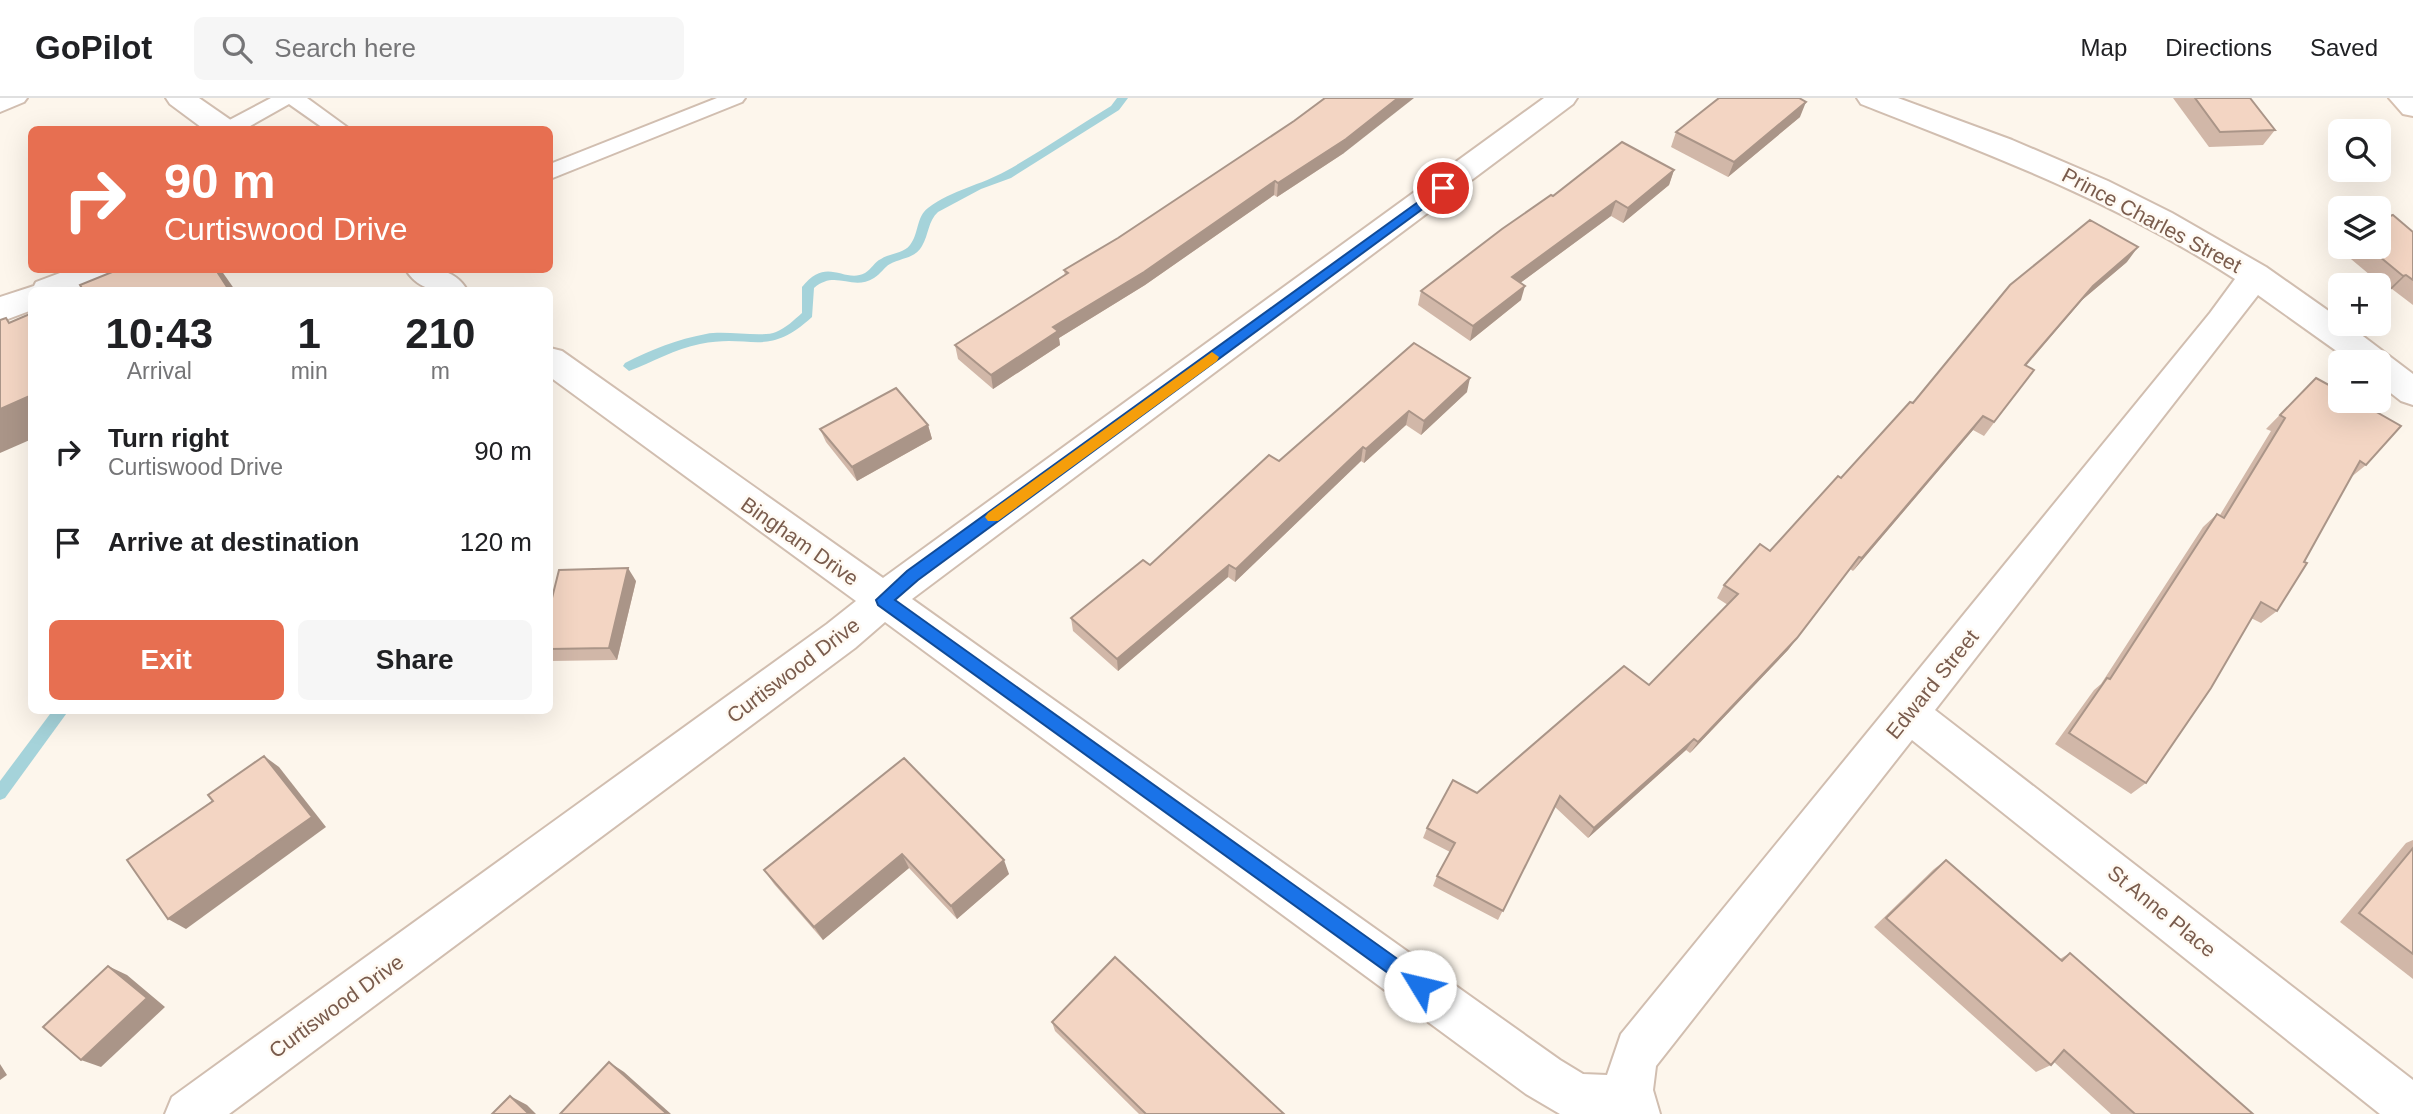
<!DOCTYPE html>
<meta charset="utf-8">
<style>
:root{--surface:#fff;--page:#f6f6f6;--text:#202124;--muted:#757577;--line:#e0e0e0;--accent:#e76f51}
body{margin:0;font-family:Helvetica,sans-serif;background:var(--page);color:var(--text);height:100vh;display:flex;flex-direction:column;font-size:26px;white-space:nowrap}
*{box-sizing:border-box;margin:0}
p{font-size:23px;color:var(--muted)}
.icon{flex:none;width:38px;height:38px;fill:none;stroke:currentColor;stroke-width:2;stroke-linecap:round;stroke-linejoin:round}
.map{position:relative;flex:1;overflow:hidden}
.details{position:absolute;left:28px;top:189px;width:525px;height:427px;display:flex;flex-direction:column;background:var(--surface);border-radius:10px;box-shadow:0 7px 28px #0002}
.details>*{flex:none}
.guide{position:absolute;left:28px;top:28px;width:525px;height:147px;border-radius:10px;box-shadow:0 7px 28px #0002;background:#e76f51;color:#fff;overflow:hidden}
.controls{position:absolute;left:2328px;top:21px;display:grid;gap:14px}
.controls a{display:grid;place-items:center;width:63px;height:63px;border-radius:10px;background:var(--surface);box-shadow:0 7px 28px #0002;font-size:35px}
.pin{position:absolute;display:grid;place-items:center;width:60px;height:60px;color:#fff;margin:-30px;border:4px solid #fff;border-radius:50%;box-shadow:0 2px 7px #0007}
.me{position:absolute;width:77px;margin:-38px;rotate:306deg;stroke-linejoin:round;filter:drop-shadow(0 0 5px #0008)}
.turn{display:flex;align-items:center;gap:24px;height:147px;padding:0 21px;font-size:32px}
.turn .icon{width:91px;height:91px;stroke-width:2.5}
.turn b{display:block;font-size:49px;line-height:60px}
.eta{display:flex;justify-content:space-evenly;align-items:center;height:119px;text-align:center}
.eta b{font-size:42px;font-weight:700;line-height:49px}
.button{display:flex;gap:14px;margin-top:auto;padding:14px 21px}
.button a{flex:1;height:80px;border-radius:10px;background:var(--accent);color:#fff;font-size:28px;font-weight:700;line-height:80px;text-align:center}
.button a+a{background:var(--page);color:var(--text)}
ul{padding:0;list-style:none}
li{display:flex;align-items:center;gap:21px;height:91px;padding:0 21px}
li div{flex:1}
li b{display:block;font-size:26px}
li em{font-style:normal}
header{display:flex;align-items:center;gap:42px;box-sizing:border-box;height:98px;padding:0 35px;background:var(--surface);border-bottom:2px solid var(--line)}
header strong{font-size:33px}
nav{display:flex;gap:38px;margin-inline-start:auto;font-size:24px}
.search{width:490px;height:63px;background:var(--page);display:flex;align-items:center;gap:18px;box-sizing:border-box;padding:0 24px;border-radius:10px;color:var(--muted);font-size:26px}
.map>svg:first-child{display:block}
</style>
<header>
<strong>GoPilot</strong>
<div class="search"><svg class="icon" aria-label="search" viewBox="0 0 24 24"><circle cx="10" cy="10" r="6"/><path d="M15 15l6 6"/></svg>Search here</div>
<nav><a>Map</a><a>Directions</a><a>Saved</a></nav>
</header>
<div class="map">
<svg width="2413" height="1016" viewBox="0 0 2413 1016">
<rect width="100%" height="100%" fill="#fdf6ec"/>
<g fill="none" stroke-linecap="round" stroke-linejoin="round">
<g fill="#a5d3da" fill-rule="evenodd">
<path d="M1117,0h11l-9,12 -108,68 -30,11 -43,23c-10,9 -9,22 -16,34 -6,12 -21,12 -32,18 -6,3 -9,10 -16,14 -22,14 -38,-9 -60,10l-2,29c-46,42 -60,16 -112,27 -25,5 -47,18 -71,27l-6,-5 2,-3c25,-13 53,-24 81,-29 20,-4 56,4 70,-2 10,-4 18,-12 26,-19v-26c25,-32 42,-3 63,-14 7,-4 9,-11 16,-14 9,-6 22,-5 29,-14 9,-11 6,-28 18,-37 24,-18 53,-23 78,-37 36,-20 70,-44 105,-65z"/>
<polygon points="53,612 69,612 5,700 0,702 0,683"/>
</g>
<g stroke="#d1beb0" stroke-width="4">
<g id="service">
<polygon points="0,0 27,0 24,4 0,14"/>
<polygon points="271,0 307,0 351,32 326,32 289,6 243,32 217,32 220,27"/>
<polygon points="717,0 745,0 742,4 550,81 550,66"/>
</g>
</g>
<g stroke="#d1beb0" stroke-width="4">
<g id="minor">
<polygon points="166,0 199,0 235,25 239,32 205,32 170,6"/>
<path d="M1544,0h33l-4,6 -661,495 648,461 23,14 24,1 14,-41 589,-721 25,-34c-119,-77 -243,-124 -374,-175l-4,-6h41l114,42 96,41 64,32 94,54 74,52v5h7l66,50v31l-12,-4 -23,-18v-21h-26l-94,-67 -323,415 478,370v34h-33l-468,-374 -256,326 -3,24 7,24h-100l-34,-20 -641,-472 -30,26 -626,466h-64l7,-17 655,-473 29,-23 -306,-224v-29l12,3 321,227z"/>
<path d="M68,172h47c-15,26 -58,20 -83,20v20l-32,12v-25l34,-11 2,-4z"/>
<path d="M406,172c23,-2 48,-3 61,20 -23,2 -47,3 -61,-20z"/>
</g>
</g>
<g stroke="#d6c0b0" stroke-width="4">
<polygon id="secondary" points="2389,0 2413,0 2413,18 2403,16"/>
</g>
<use href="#service" fill="#fff" fill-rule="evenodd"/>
<use href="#minor" fill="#fff" fill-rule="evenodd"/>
<use href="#secondary" fill="#fff" fill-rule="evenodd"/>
</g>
<g fill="#d1b7a8">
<polygon points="2173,0 2250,0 2275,32 2263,47 2209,49"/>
<polygon points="1800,19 1728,79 1671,49 1676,34"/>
<polygon points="1294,23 1344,55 1277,99 1274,97 1145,187 1059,240 1060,247 993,291 958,261 955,247 1065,178 1064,172 1118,140"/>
<polygon points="1674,72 1669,87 1623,125 1611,118 1520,185 1521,202 1470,243 1418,207 1421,193 1553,98"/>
<polygon points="2413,134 2413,207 2392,191 2388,192 2333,146 2340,138 2340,149 2378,149"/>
<polygon points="2127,164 2082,202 2026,268 2034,272 1984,338 1973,332 1853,473 1850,471 1788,552 1690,655 1686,652 1588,740 1555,709 1498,822 1433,788 1437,778 1450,754 1423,740 1427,730 1477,695 1649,587 1728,507 1717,500 1724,487 1770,453 1913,305"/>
<polygon points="1414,245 1467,294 1421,337 1406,327 1364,365 1361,363 1235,484 1228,479 1118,573 1073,533 1071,520 1150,467 1279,363"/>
<polygon points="2316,280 2366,367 2350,380 2277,513 2261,525 2251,520 2146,685 2131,696 2055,646 2094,592 2101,586 2203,429 2217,416 2220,417 2271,333 2266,331"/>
<polygon points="928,327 932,341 857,383 826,344 820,331"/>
<polygon points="636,483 617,562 550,563 550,508"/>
<polygon points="904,660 1009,776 957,821 909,770 823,842 774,786 764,772"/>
<polygon points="2413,742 2413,881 2340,824 2406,745"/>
<polygon points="1946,762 2060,861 2070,855 2253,1016 2111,1016 2054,964 2051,967 2036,974 1874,829 1934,771"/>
<polygon points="1052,924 1284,1016 1139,1016 1055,933"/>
</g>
<g fill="#aa9588">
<polygon points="1398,0 1414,0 1344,55 1277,99 1278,85"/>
<polygon points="1806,4 1800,19 1728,79 1734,64"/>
<polygon points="1674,72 1669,87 1623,125 1628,110"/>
<polygon points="1275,83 1274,97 1145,187 1059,240 1060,247 993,291 991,277 1053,229"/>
<polygon points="1616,103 1611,118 1508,194 1512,179"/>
<polygon points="2138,149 2127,164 2082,202 2014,281 2025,267 2093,188"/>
<polygon points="216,172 221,172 235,192 229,192"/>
<polygon points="2406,177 2392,191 2388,192 2403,178"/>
<polygon points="1525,188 1521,202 1470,243 1473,228"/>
<polygon points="1470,280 1467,294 1421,337 1424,323"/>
<polygon points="32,297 32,341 0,355 0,311"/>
<polygon points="1409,313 1406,327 1364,365 1366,351"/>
<polygon points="1983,318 1973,332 1853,473 1862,460"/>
<polygon points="928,327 932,341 857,383 852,369"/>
<polygon points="1363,349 1361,363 1235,484 1236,471"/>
<polygon points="1229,467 1228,479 1118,573 1117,561"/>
<polygon points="628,470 636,483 617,562 609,550"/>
<polygon points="1850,471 1788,552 1690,655 1698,644"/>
<polygon points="1694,641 1686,652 1588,740 1594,730"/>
<polygon points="264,658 279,669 326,729 186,831 168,821"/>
<polygon points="902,756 909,770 823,842 814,829"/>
<polygon points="1004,762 1009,776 957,821 951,808"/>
<polygon points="108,868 127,877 165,909 101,969 81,962"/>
<polygon points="609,964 624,974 671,1016 667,1016"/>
<polygon points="0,966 7,977 0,982"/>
<polygon points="510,998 527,1007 536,1016 529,1016"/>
</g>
<g fill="#f3d5c3" stroke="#aa9588" stroke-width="2">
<polygon points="1325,0 1398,0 1346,41 1278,85 1275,83 1144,174 1053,229 1058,233 991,277 955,247 1068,175 1064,172 1118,140 1294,23"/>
<polygon points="1719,0 1799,0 1806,4 1734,64 1676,34"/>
<polygon points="2195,0 2250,0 2275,32 2220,34"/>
<polygon points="1622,44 1674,72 1628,110 1616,103 1512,179 1525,188 1473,228 1421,193 1502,131 1551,97 1553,98"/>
<polygon points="2393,117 2413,134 2413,182 2406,177 2403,178 2368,149 2378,149 2378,122"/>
<polygon points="2090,122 2138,149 2093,188 2025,267 2034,272 1994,324 1983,318 1862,460 1859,459 1797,540 1698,644 1694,641 1594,730 1560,698 1503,813 1437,778 1455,745 1427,730 1453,682 1477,695 1624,568 1649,587 1738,496 1724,487 1760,446 1770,453 1838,378 1841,380 1910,304 1913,305 2010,187"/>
<polygon points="117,172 216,172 229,192 83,192 80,187"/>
<polygon points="32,215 32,297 0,311 0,222 6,220 9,225"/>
<polygon points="1414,245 1470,280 1424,323 1409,313 1366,351 1363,349 1236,471 1229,467 1117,561 1071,520 1143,462 1150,467 1269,357 1279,363"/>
<polygon points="2316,280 2340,293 2340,303 2357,303 2401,328 2366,367 2360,363 2304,464 2307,465 2277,513 2261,504 2211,590 2146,685 2069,635 2107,580 2110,581 2217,416 2224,420 2285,320 2280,317"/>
<polygon points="896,290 928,327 852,369 820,331"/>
<polygon points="628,470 609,550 550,551 550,508 559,472"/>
<polygon points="264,658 312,719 168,821 127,762 213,703 208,697"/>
<polygon points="904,660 1004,762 951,808 902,756 814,829 764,772"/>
<polygon points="2413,750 2413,856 2359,815"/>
<polygon points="1946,762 2062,863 2070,855 2253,1016 2135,1016 2064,952 2051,967 1886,820"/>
<polygon points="1115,859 1284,1016 1146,1016 1052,924"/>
<polygon points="108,868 147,900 81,962 43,929"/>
<polygon points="609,964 667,1016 560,1016"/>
<polygon points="510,998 529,1016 492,1016"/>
</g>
<polygon fill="#1a73e8" stroke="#114b97" stroke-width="2" points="1443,86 1447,87 1447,93 918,482 895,502 1427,882 1429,888 1427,895 1420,898 878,507 876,502 907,473"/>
<polygon fill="#f59e0b" points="1212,254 1219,259 1217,263 998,423 988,423 985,419 988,415"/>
<g text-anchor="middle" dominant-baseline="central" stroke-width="5" stroke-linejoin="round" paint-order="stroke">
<g font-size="21" fill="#7a5c4d" stroke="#fffaf3">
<text transform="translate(2152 122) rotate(28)">Prince Charles Street</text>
<text transform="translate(800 443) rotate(35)">Bingham Drive</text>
<text transform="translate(793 572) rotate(-37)">Curtiswood Drive</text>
<text transform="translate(1932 586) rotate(-51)">Edward Street</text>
<text transform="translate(2162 813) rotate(39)">St Anne Place</text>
<text transform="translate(336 908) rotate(-36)">Curtiswood Drive</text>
</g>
</g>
</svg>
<div class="controls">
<a><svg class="icon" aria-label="search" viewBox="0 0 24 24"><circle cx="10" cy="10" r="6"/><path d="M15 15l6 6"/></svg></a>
<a><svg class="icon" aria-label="layers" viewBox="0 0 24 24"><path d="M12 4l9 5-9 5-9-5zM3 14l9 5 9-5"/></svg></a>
<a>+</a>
<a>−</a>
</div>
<div class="pin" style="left:1443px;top:90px;background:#d93025"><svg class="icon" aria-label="arrive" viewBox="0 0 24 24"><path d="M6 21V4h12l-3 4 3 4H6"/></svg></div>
<svg class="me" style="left:1420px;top:888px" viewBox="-20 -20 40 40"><circle r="19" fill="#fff"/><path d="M0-13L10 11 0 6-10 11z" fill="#1a73e8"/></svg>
<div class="guide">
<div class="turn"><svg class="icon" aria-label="right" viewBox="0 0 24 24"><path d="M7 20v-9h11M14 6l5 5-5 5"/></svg><div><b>90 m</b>Curtiswood Drive</div></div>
</div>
<section class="details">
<div class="eta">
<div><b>10:43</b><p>Arrival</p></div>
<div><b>1</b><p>min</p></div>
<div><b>210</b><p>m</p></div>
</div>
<ul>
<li><svg class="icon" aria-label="right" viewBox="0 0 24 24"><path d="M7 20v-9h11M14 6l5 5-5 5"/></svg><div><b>Turn right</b><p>Curtiswood Drive</p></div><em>90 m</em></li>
<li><svg class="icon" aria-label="arrive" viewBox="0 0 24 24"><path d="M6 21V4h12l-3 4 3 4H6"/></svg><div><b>Arrive at destination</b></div><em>120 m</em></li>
</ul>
<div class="button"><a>Exit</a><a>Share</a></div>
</section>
</div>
